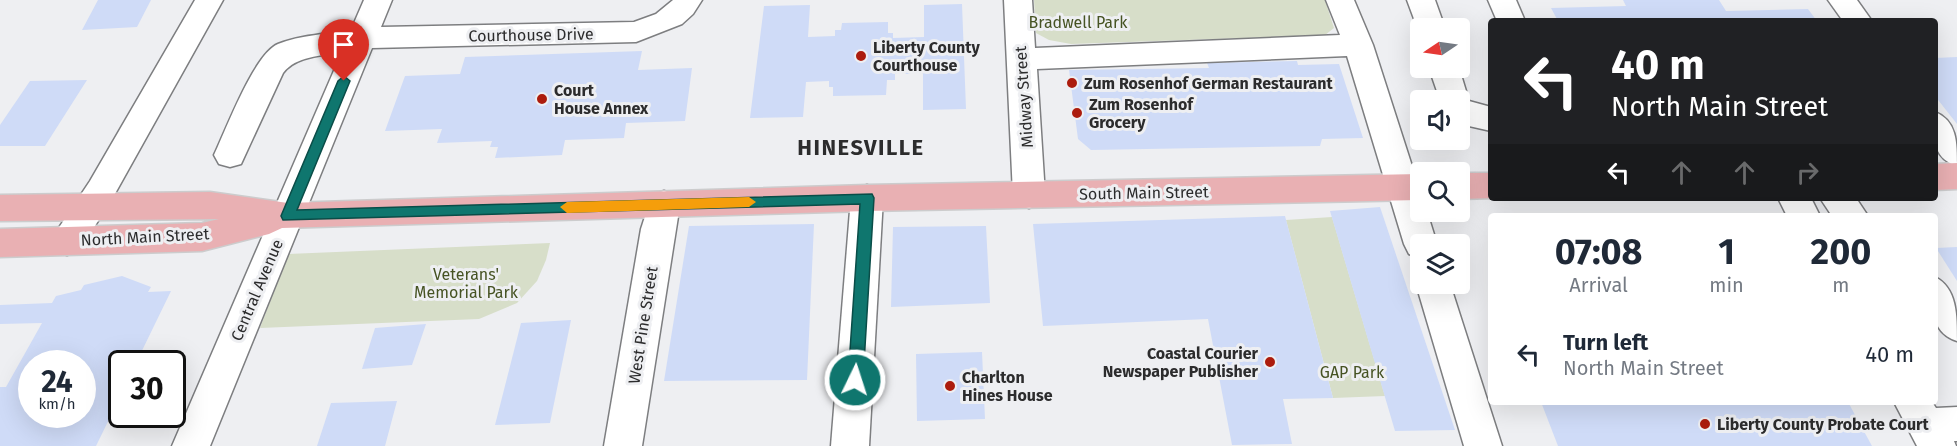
<!DOCTYPE html>
<style>
:root{--surface:#fff;--page:#f2f2f3;--text:#1f2937;--muted:#747a83}
body{margin:0;font-family:"Fira Sans",sans-serif;background:var(--page);color:var(--text);height:100vh;display:flex;flex-direction:column;font-size:22px;white-space:nowrap}
*{box-sizing:border-box;margin:0}
p{font-size:20px;color:var(--muted)}
.icon{flex:none;width:33px;height:33px;fill:none;stroke:currentColor;stroke-width:2;stroke-linecap:round;stroke-linejoin:round}
.map{position:relative;flex:1;overflow:hidden}
.side{position:absolute;left:1488px;top:213px;width:450px;height:192px;display:flex;flex-direction:column;background:var(--surface);border-radius:6px;box-shadow:0 6px 24px #0002}
.side>*{flex:none}
.hud{position:absolute;left:1488px;top:18px;width:450px;height:183px;border-radius:6px;box-shadow:0 6px 24px #0002;background:#202124;color:#fff;overflow:hidden}
.needle{width:39px;rotate:257deg}
.fabs{position:absolute;left:1410px;top:18px;display:grid;gap:12px}
.fabs a{display:grid;place-items:center;width:60px;height:60px;border-radius:6px;background:var(--surface);box-shadow:0 6px 24px #0002;font-size:30px}
.speed{position:absolute;left:18px;top:350px;display:flex;gap:12px;font-size:30px;font-weight:700;text-align:center}
.speed>*{display:grid;place-content:center;width:78px;height:78px;border-radius:50%;background:var(--surface);box-shadow:0 6px 24px #0002;line-height:1}
.speed small{font-size:15px;font-weight:400}
.speed .limit{border:3px solid #111;border-radius:9px;background:#fff;color:#111}
.pin{position:absolute;display:grid;place-items:center;width:51px;height:51px;color:#fff;margin:-62px -26px;border-radius:50% 50% 50% 0;rotate:-45deg;box-shadow:0 0 6px #0007}
.pin .icon{rotate:45deg}
.me{position:absolute;width:66px;margin:-33px;rotate:4deg;stroke-linejoin:round;filter:drop-shadow(0 0 4px #0008)}
.turn{display:flex;align-items:center;gap:21px;height:126px;padding:0 24px;font-size:27px}
.turn .icon{width:78px;height:78px;stroke-width:2.5}
.turn b{display:block;font-size:42px;line-height:51px}
.lanes{display:flex;align-items:center;height:57px;padding:0 24px;background:#0003;justify-content:center;gap:30px;direction:ltr}
.lanes .off{opacity:.35}
.eta{display:flex;justify-content:space-evenly;align-items:center;height:102px;text-align:center}
.eta b{font-size:36px;font-weight:700;line-height:42px}
ul{padding:0;list-style:none}
li{display:flex;align-items:center;gap:18px;height:78px;padding:0 24px}
li div{flex:1}
li b{display:block;font-size:22px}
li em{font-style:normal}
.map>svg:first-child{display:block}
</style>
<div class="map">
<svg width="1957" height="446" viewBox="0 0 1957 446">
<rect width="100%" height="100%" fill="#eeeff2"/>
<g fill="#d7dec9">
<polygon points="1034,0 1325,0 1334,28 1325,35 1071,44 1049,40 1036,33"/>
<polygon points="1332,217 1385,396 1333,398 1286,220"/>
<polygon points="550,243 546,260 537,281 517,303 479,319 260,328 288,254"/>
</g>
<g fill="#cfdbf7" fill-rule="evenodd">
<polygon points="98,0 151,0 137,27 82,30"/>
<polygon points="1623,0 1719,0 1726,11 1808,9 1817,21 1558,21 1551,8 1626,6"/>
<polygon points="962,4 966,109 923,110 923,74 895,74 895,80 887,80 886,95 833,96 833,87 829,87 829,81 806,82 803,117 750,118 764,6 810,5 808,37 835,36 835,30 841,30 842,23 888,22 888,33 893,33 893,38 924,37 924,5"/>
<polygon points="642,51 638,70 692,68 685,121 626,123 624,138 565,140 562,155 495,158 498,147 490,147 492,141 437,143 442,129 385,131 405,76 460,74 465,57"/>
<polygon points="1957,57 1957,124 1935,96 1935,58"/>
<polygon points="1297,61 1298,65 1339,64 1363,138 1322,139 1320,146 1091,150 1078,139 1069,70 1209,68 1207,63"/>
<polygon points="87,80 45,146 0,146 0,125 30,81"/>
<polygon points="1380,207 1455,430 1395,431 1330,211"/>
<polygon points="1285,216 1333,398 1283,399 1292,444 1232,445 1208,319 1043,326 1033,224"/>
<polygon points="814,224 807,380 664,381 689,226"/>
<polygon points="986,226 990,303 891,307 893,227"/>
<polygon points="1957,247 1957,281 1936,248"/>
<path d="M122,276l29,11 -3,5 23,-1 -35,72h-14v30l-26,53h-96v-59h6l36,-64 -42,1v-19l52,-2 4,-7 25,-6 3,-5zM32,363h50v51h-50z"/>
<polygon points="571,320 550,423 495,425 521,323"/>
<polygon points="426,324 412,365 362,369 375,328"/>
<polygon points="982,352 985,419 917,421 916,354"/>
<polygon points="397,401 385,446 317,446 331,403"/>
<polygon points="1541,402 1848,402 1872,446 1558,446"/>
</g>
<g fill="none" stroke-linecap="round" stroke-linejoin="round">
<g stroke="#7d7e80" stroke-width="3">
<g id="minor">
<polygon points="195,0 223,0 112,199 79,251 67,255 55,251 50,241 90,181"/>
<path d="M364,0h28l-11,27 253,-5 22,-8 17,-14h29l-9,14 -11,10 -46,18 -264,6 -162,398h-38l170,-394c-21,4 -46,4 -59,21l-42,91 -11,3 -11,-3 -5,-9c12,-25 40,-101 64,-111 22,-9 50,-10 73,-14z"/>
<polygon points="1004,0 1032,0 1035,48 1340,35 1326,0 1354,0 1373,45 1420,191 1420,212 1427,212 1437,244 1420,244 1420,258 1409,254 1404,244 1347,56 1037,69 1045,195 1040,204 1029,208 1018,204 1013,195"/>
<polygon points="1407,0 1435,0 1445,28 1420,28 1420,35"/>
<polygon points="1488,0 1516,0 1525,21 1497,21"/>
<polygon points="1828,0 1857,0 1872,21 1843,21"/>
<polygon points="1429,68 1459,68 1469,101 1491,107 1491,131 1460,124 1460,100 1440,100"/>
<path d="M1935,112c22,9 22,30 22,54 -27,-9 -22,-30 -22,-54z"/>
<polygon points="867,185 878,189 883,198 869,446 831,446 851,198 856,189"/>
<polygon points="664,191 676,195 680,204 642,446 604,446 641,229 652,195"/>
<polygon points="1778,198 1811,198 1820,216 1787,216"/>
<polygon points="1820,198 1856,198 1868,216 1832,216"/>
<polygon points="1420,275 1420,284 1450,284 1502,446 1464,446 1416,284"/>
<path d="M1935,277c22,11 22,38 22,64 -30,-10 -22,-37 -22,-64z"/>
<polygon points="1894,402 1932,402 1936,408 1957,407 1957,441 1954,441 1956,446 1917,446"/>
</g>
</g>
<g stroke="#cccccd" stroke-width="3">
<g id="major">
<polygon points="1957,163 1957,189 1935,190 1935,164"/>
<polygon points="1460,173 1491,173 1491,198 1493,198 1460,199"/>
<polygon points="1420,174 1420,200 867,211 282,228 269,234 202,251 0,257 0,229 202,223 219,219 0,221 0,195 210,192 288,203 867,185"/>
</g>
</g>
<use href="#minor" fill="#fff" fill-rule="evenodd"/>
<use href="#major" fill="#e9b0b3" fill-rule="evenodd"/>
</g>
<polygon fill="#0f766e" stroke="#0a4d48" stroke-width="1.5" points="344,76 350,81 297,210 872,194 874,198 863,380 860,385 855,387 850,385 848,380 860,204 283,220 281,216 338,81"/>
<polygon fill="#f59e0b" points="749,197 756,202 749,207 567,213 560,207 567,202"/>
<g fill="#ac1c0d" stroke="#eeeff2" stroke-width="2">
<circle cx="861" cy="56" r="6"/>
<circle cx="1072" cy="83" r="6"/>
<circle cx="542" cy="99" r="6"/>
<circle cx="1077" cy="113" r="6"/>
<circle cx="1270" cy="362" r="6"/>
<circle cx="950" cy="386" r="6"/>
<circle cx="1705" cy="424" r="6"/>
</g>
<g text-anchor="middle" dominant-baseline="central" stroke-width="6" stroke-linejoin="round" paint-order="stroke">
<g font-size="16" fill="#465323" stroke="#eeeff2">
<text x="1078" y="22">Bradwell Park</text>
<text x="466" y="274">Veterans'<tspan x="466" dy="18">Memorial Park</tspan></text>
<text x="1352" y="372">GAP Park</text>
</g>
<g font-size="16" fill="#2c2c2d" stroke="#eeeff2">
<text transform="translate(531 35) rotate(-1)">Courthouse Drive</text>
<text transform="translate(1024 97) rotate(-94)">Midway Street</text>
<text transform="translate(1144 193) rotate(-1)">South Main Street</text>
<text transform="translate(145 237) rotate(-3)">North Main Street</text>
<text transform="translate(257 290) rotate(-67)">Central Avenue</text>
<text transform="translate(643 325) rotate(-81)">West Pine Street</text>
</g>
<g font-size="16" font-weight="bold" fill="#2c2c2d" stroke="#eeeff2" text-anchor="start">
<text x="873" y="47">Liberty County<tspan x="873" dy="18">Courthouse</tspan></text>
<text x="1084" y="83">Zum Rosenhof German Restaurant</text>
<text x="554" y="90">Court<tspan x="554" dy="18">House Annex</tspan></text>
<text x="1089" y="104">Zum Rosenhof<tspan x="1089" dy="18">Grocery</tspan></text>
<text x="1258" y="353" text-anchor="end">Coastal Courier<tspan x="1258" dy="18">Newspaper Publisher</tspan></text>
<text x="962" y="377">Charlton<tspan x="962" dy="18">Hines House</tspan></text>
<text x="1717" y="424">Liberty County Probate Court</text>
</g>
<g font-size="22" font-weight="bold" letter-spacing="1.5" fill="#2c2c2d" stroke="#eeeff2">
<text x="861" y="147">HINESVILLE</text>
</g>
</g>
</svg>
<div class="fabs">
<a><svg class="needle" viewBox="-14 -14 28 28"><path d="M0-13l5 13h-10z" fill="#e53935"/><path d="M0 13l5-13h-10z" fill="#747a83"/></svg></a>
<a><svg class="icon" aria-label="sound" viewBox="0 0 24 24"><path d="M4 9h4l5-4v14l-5-4H4zM17 9q2 3 0 6"/></svg></a>
<a><svg class="icon" aria-label="search" viewBox="0 0 24 24"><circle cx="10" cy="10" r="6"/><path d="M15 15l6 6"/></svg></a>
<a><svg class="icon" aria-label="layers" viewBox="0 0 24 24"><path d="M12 4l9 5-9 5-9-5zM3 14l9 5 9-5"/></svg></a>
</div>
<div class="speed"><div>24<small>km/h</small></div><div class="limit">30</div></div>
<div class="pin" style="left:344px;top:81px;background:#d93025"><svg class="icon" aria-label="arrive" viewBox="0 0 24 24"><path d="M6 21V4h12l-3 4 3 4H6"/></svg></div>
<svg class="me" style="left:855px;top:380px" viewBox="-20 -20 40 40"><circle r="17" fill="#0f766e" stroke="#fff" stroke-width="3"/><path d="M0-11L8 9 0 5-8 9z" fill="#fff"/></svg>
<div class="hud">
<div class="turn"><svg class="icon" aria-label="left" viewBox="0 0 24 24"><path d="M17 20v-9H6M10 6l-5 5 5 5"/></svg><div><b>40 m</b>North Main Street</div></div>
<div class="lanes"><svg class="icon" aria-label="left" viewBox="0 0 24 24"><path d="M17 20v-9H6M10 6l-5 5 5 5"/></svg><svg class="icon off" aria-label="ahead" viewBox="0 0 24 24"><path d="M12 20V5M6 11l6-6 6 6"/></svg><svg class="icon off" aria-label="ahead" viewBox="0 0 24 24"><path d="M12 20V5M6 11l6-6 6 6"/></svg><svg class="icon off" aria-label="right" viewBox="0 0 24 24"><path d="M7 20v-9h11M14 6l5 5-5 5"/></svg></div>
</div>
<section class="side">
<div class="eta">
<div><b>07:08</b><p>Arrival</p></div>
<div><b>1</b><p>min</p></div>
<div><b>200</b><p>m</p></div>
</div>
<ul>
<li><svg class="icon" aria-label="left" viewBox="0 0 24 24"><path d="M17 20v-9H6M10 6l-5 5 5 5"/></svg><div><b>Turn left</b><p>North Main Street</p></div><em>40 m</em></li>
</ul>
</section>
</div>
